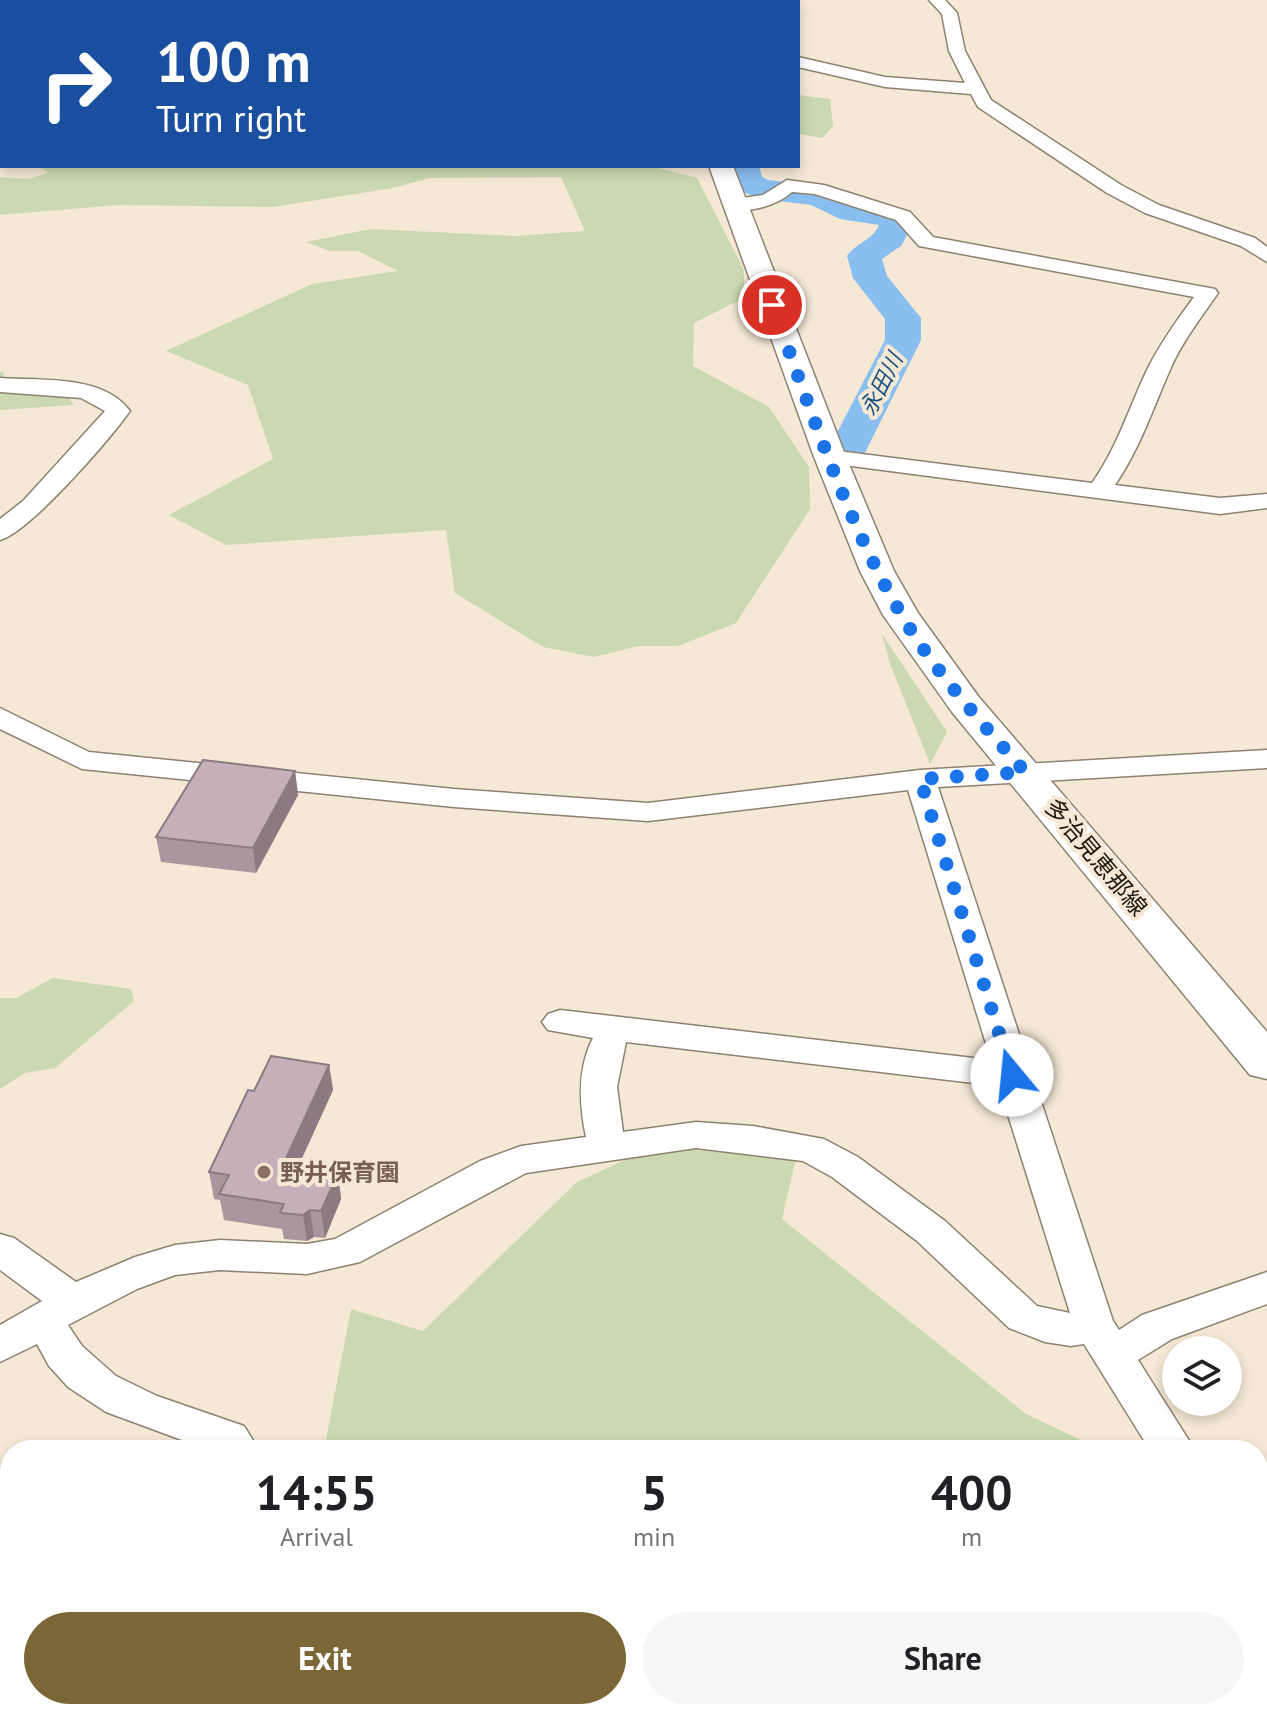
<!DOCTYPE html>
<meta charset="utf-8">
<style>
:root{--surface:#fff;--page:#f6f6f6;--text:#202124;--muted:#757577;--accent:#7b6736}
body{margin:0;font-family:"PT Sans","Noto Sans JP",sans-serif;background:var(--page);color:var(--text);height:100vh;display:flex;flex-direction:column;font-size:30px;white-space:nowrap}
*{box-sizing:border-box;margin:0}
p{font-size:26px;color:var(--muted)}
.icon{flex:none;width:44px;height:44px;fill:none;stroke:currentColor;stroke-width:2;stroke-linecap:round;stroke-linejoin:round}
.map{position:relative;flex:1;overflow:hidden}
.drawer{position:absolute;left:0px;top:1440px;width:1268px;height:280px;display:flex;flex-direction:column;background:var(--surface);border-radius:32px 32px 0 0;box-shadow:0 4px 12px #0003}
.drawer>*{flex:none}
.banner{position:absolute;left:0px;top:0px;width:800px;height:168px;box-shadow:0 4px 12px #0003;background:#1a4fa0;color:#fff;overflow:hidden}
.tools{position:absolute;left:1162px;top:1336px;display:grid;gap:16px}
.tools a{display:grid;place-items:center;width:80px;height:80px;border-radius:50%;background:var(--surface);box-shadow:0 4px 12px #0003;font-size:40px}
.pin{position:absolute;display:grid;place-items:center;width:68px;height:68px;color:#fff;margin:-34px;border:4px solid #fff;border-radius:50%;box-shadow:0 2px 8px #0007}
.me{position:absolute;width:88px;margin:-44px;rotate:343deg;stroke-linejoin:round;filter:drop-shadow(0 0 6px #0008)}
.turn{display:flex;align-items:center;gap:28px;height:168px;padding:0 24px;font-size:36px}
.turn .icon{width:104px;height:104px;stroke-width:2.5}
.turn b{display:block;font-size:56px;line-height:68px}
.eta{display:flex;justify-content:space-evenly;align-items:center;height:136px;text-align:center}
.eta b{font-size:48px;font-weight:800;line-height:56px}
.action{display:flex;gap:16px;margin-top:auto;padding:16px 24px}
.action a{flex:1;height:92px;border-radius:48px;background:var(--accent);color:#fff;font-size:32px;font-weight:800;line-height:92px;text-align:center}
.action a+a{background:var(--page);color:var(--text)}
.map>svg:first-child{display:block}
</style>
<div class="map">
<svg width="1267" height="1720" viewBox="0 0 1267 1720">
<rect width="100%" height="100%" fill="#f5e8d5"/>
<g fill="#cad9b1">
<polygon points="798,95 830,99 833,126 822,138 798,134"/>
<polygon points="40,166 650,166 697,178 744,270 744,298 694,323 693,366 769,407 809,467 810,509 736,623 678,646 639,646 594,657 543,647 455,593 446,530 226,545 169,515 273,459 248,385 166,351 312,284 398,271 358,251 330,251 306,242 371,229 516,236 585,231 561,177 430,178 393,188 273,207 119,205 0,215 0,177 29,179 48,173"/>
<polygon points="0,372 4,372 1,387 65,393 74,405 0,410"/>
<polygon points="882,634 947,732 930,764 890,664"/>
<polygon points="53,978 131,989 134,1001 55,1068 25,1073 0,1089 0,998 16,998"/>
<polygon points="653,1147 796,1158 782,1219 1026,1414 1102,1450 335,1450 325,1445 351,1309 423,1331 577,1182"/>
<polygon points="1258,1634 1267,1651 1267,1720 384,1720 381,1710 1258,1710"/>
</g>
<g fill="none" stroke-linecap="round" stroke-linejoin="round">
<path fill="#89bef1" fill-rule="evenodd" d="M729,166h30l3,11 6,3 51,6 39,17 42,6 12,17 -11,20 -19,13 5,17 34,42v22l-61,123 -14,3 -14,-3 -6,-9 59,-114v-21l-32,-41 -6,-22c9,-13 27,-17 32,-31l-39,-6 -29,-14 -50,-6 -25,-10z"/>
<g stroke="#8d8170" stroke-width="3">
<g id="minor">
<polygon points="532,0 557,0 559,2 530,2"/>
<polygon points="599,0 619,0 597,2"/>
<polygon points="767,0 790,0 792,2 769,2"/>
<polygon points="929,0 945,0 957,13 965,51 991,100 1121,185 1159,205 1255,238 1267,247 1267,262 1241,246 1145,213 1107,193 978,107 971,94 885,87 798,67 798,57 885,77 965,83 949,51 942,14"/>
<path d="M787,180l37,5 86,27 23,25 282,52 3,4c-18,26 -37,50 -49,79 -17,39 -30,78 -54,113l105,13 47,-4v14l-47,6 -399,-52 -3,-5 3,-5 9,-2 262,33c25,-35 37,-75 55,-113 13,-26 30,-50 47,-73l-275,-51 -23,-26 -81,-26 -23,-2c-14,13 -51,26 -66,12l3,-4 34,-5z"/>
<path d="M0,378c40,3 103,-4 130,33 -20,28 -100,121 -130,129v-21l23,-18 82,-90 -24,-13 -81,-6z"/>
<path d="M0,708l89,44 365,37 194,14 272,-33 347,-20v18l-329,19 175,534 6,9 23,-15 125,-43v32l-95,35 -34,21 57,90h-45l-66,-106 -13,2 -26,-4 -36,-14 -92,-87 -85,-64 -29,-16 -107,-13 -170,25 -166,89 -53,12 -87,-4 -45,5 -38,14 -69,36 14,21 34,30 41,20 87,30 15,24h-50l-103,-38 -38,-25 -19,-21 -12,-22 -37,18v-37l42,-24 -42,-31v-36l14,4 62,44 59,-25 40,-12 45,-5 87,4 28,-5 145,-78 41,-15 65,-9c-7,-33 -9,-68 7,-99l-45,-8 -6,-8 6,-8 12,-4 431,50 -83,-270 -260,31 -194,-14 -372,-38 -82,-40zM626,1042l373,44 71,227 -33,-7 -92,-85 -87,-64 -34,-18 -71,-13 -57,-4 -73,10 -6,-45z"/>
<polygon points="1258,1574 1267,1578 1267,1631 1258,1628"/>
<polygon points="184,1710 234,1710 230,1720 180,1720"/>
<rect x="276" y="1710" width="48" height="10"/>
</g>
</g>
<g stroke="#8d8170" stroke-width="3">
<g id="major">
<polygon points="514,0 537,0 538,2 515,2"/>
<polygon points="709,166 733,166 846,457 894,571 918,613 978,696 1267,1032 1267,1079 1250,1075 952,712 883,615 860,571 814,457"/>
</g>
</g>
<use href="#minor" fill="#fff" fill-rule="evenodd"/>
<use href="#major" fill="#fff" fill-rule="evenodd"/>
</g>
<g fill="#aa969e">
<polygon points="295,771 298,795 256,873 161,862 156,837"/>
<polygon points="329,1065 333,1090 298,1167 338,1173 341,1199 325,1238 314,1237 307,1241 284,1239 282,1229 224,1220 220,1200 214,1199 209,1172 254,1091"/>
</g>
<g fill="#8b7a81">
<polygon points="295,771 298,795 256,873 253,848"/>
<polygon points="329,1065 333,1090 287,1191 283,1165"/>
<polygon points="338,1173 341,1199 325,1238 321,1211"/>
<polygon points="310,1210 314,1237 307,1241 303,1215"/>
</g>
<g fill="#c6afb8" stroke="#8b7a81" stroke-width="2">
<polygon points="203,760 295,771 253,848 156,837"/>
<polygon points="271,1056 329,1065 283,1165 338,1173 321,1211 310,1210 303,1215 280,1213 284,1204 219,1194 229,1175 209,1172 248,1090 254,1091"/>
</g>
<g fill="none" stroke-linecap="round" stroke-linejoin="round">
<path stroke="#1a73e8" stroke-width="14" stroke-dasharray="0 25.2" d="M772,305c39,103 73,214 129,309 34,58 80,108 124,158l-105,7 92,296"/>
</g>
<circle fill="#8d6e63" stroke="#f5e8d5" stroke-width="3" cx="264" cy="1172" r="8"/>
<g text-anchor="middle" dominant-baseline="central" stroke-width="8" stroke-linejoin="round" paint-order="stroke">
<g font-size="22" font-style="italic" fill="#195281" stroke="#f5e8d5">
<text transform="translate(881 384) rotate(-63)">永田川</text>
</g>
<g font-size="24" fill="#1c1811" stroke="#f5e8d5">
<text transform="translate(1096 857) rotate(50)">多治見恵那線</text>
</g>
<g font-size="24" font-weight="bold" fill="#785e54" stroke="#f5e8d5" text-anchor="start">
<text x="280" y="1172">野井保育園</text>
</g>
</g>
</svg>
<div class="tools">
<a><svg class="icon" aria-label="layers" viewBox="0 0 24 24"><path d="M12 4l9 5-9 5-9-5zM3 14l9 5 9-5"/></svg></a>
</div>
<div class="pin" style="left:772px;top:305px;background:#d93025"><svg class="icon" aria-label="arrive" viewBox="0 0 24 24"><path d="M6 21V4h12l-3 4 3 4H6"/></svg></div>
<svg class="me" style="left:1012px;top:1075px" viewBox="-20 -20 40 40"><circle r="19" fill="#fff"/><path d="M0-13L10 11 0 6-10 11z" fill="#1a73e8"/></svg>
<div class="banner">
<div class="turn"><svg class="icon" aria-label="right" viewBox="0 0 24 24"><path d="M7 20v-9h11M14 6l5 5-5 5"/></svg><div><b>100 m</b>Turn right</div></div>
</div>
<section class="drawer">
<div class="eta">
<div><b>14:55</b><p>Arrival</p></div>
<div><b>5</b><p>min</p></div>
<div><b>400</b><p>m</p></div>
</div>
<div class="action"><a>Exit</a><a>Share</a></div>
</section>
</div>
